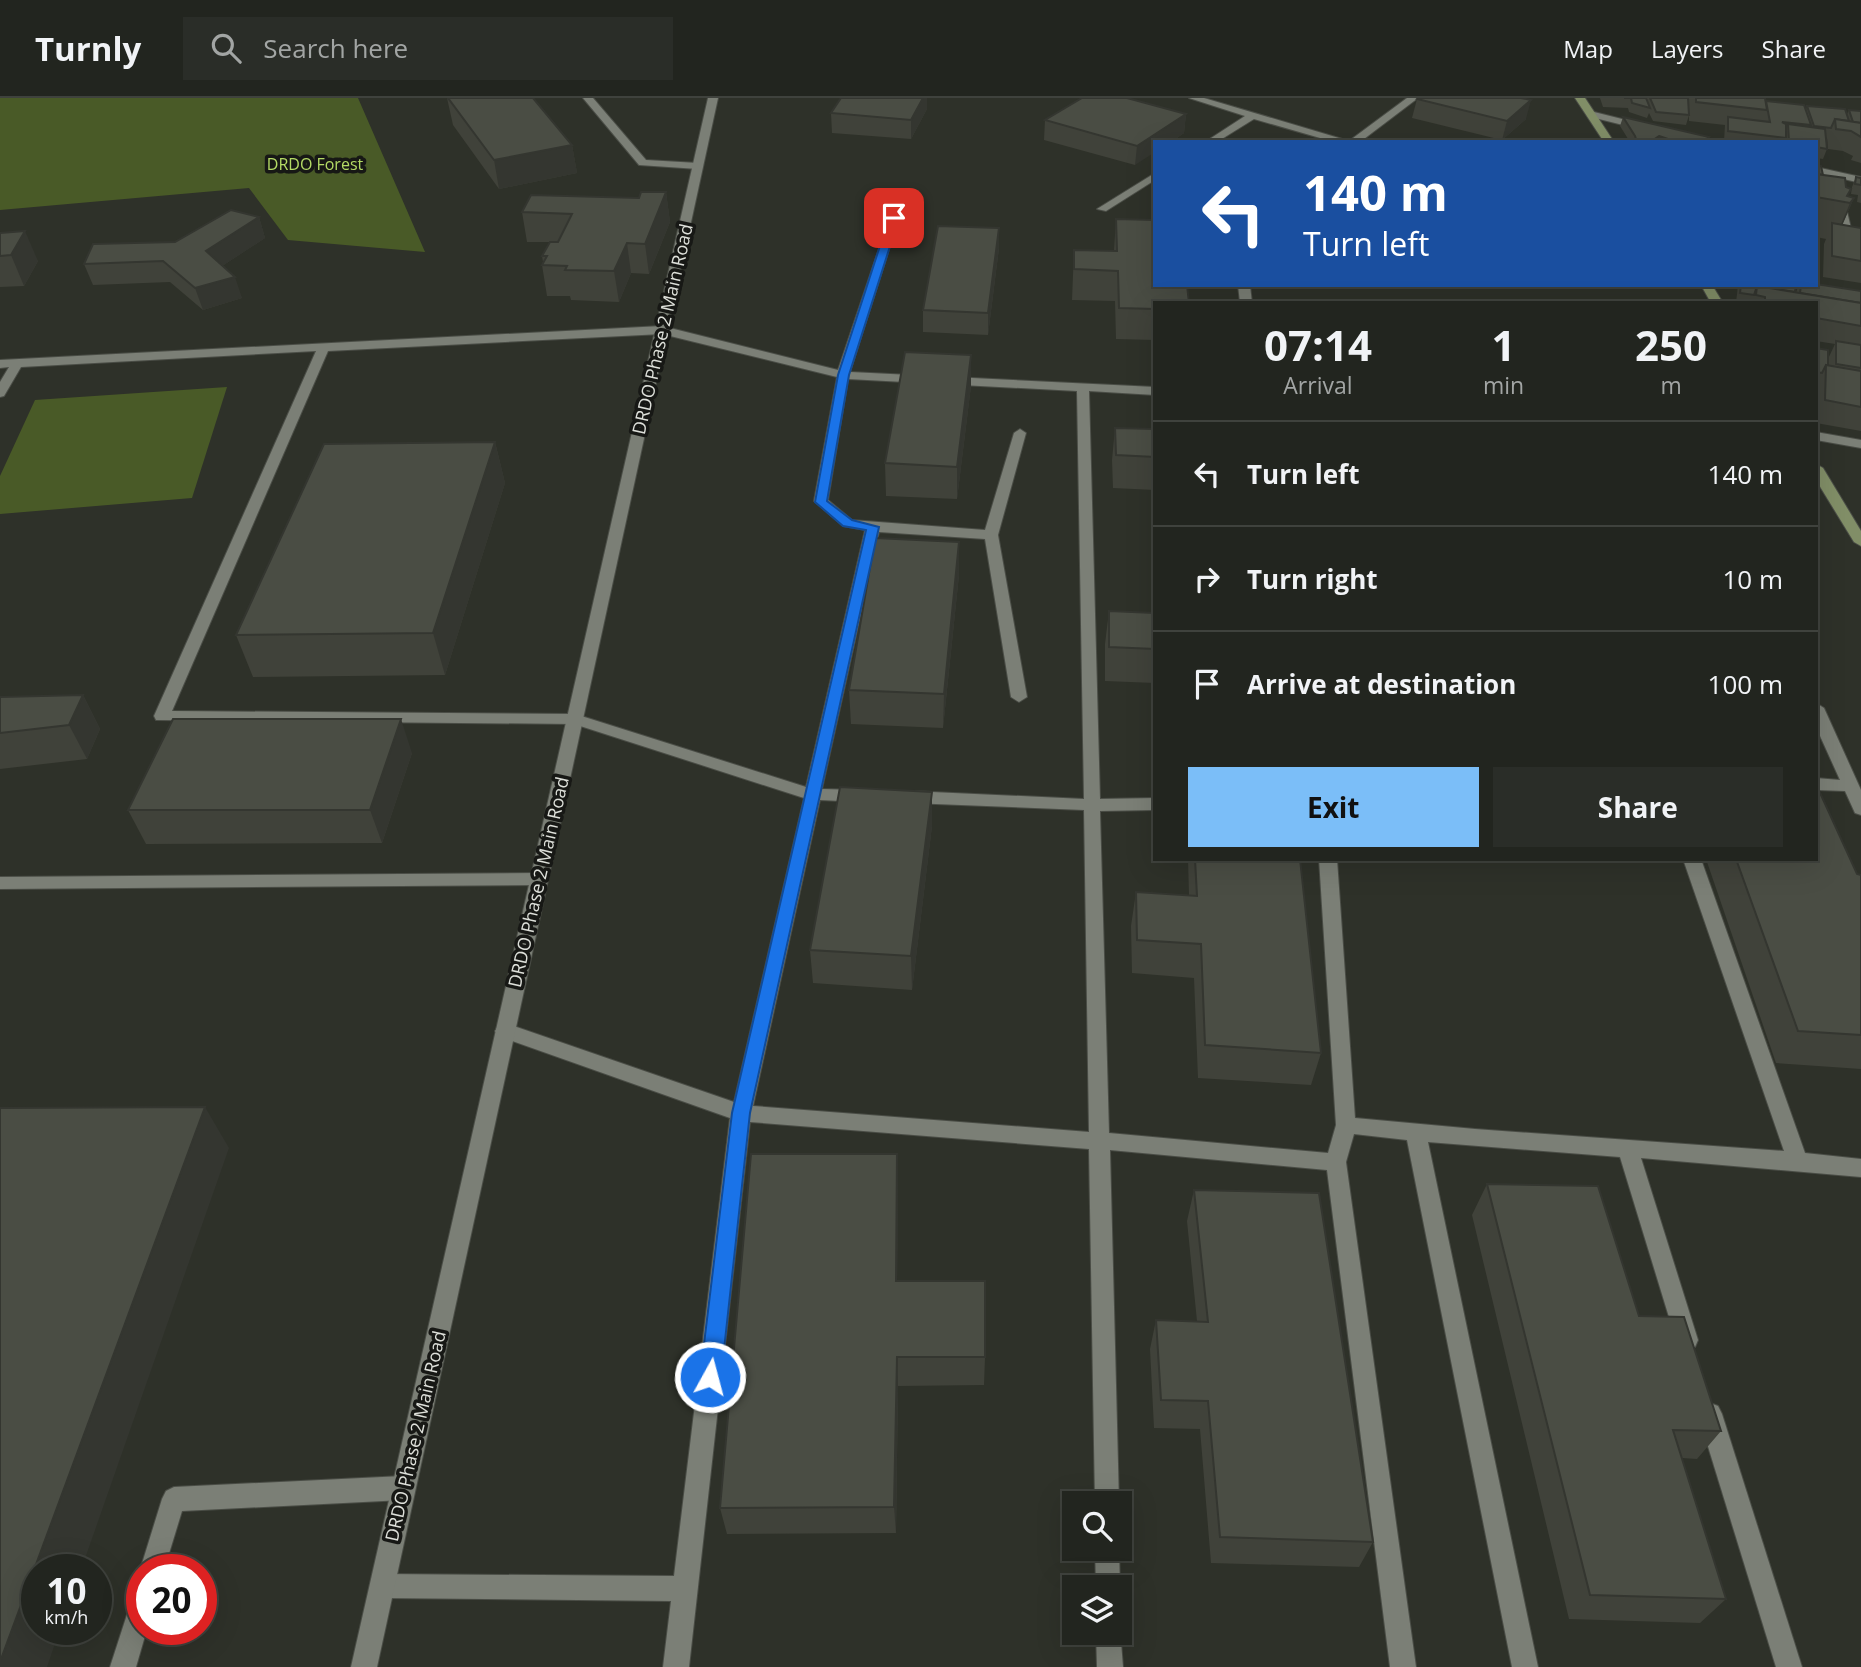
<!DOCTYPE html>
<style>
:root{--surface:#22251f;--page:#2a2d28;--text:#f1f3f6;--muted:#a2a5a4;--line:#3f423d;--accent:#7bbef8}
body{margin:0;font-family:"Open Sans",sans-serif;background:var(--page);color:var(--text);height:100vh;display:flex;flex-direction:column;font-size:26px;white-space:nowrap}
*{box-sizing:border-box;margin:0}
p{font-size:23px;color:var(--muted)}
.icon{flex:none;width:38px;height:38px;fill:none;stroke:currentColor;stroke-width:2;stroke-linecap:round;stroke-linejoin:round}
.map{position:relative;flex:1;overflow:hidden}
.panel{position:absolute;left:1153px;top:203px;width:665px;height:560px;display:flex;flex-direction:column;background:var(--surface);border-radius:0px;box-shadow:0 7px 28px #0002,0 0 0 2px var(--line)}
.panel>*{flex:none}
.hud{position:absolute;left:1153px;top:42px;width:665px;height:147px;border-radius:0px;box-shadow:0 7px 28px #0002,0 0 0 2px var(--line);background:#1a4fa0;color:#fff;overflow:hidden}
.buttons{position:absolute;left:1062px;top:1393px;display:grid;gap:14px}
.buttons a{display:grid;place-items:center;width:70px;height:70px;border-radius:0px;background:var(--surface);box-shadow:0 7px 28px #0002,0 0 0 2px var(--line);font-size:35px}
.speed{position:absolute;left:21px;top:1456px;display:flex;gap:14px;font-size:35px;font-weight:700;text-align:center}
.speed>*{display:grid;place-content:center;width:91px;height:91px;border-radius:50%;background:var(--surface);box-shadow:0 7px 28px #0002,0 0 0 2px var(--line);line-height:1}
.speed small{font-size:18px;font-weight:400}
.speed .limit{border:10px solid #d22;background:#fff;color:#111}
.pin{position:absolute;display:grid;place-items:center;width:60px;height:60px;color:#fff;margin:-30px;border-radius:14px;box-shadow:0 4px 10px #0006}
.me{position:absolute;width:77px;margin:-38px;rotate:7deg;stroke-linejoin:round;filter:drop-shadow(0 0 5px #0008)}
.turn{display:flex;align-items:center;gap:24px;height:147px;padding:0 35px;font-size:32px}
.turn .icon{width:91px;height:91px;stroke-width:2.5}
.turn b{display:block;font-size:49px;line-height:60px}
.eta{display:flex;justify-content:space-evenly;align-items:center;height:119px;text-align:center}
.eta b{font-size:42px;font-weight:700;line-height:49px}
.cta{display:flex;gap:14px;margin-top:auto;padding:14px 35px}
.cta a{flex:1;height:80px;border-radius:0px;background:var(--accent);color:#111;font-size:28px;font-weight:700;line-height:80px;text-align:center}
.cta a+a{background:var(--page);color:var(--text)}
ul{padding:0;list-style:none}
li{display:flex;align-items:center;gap:21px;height:105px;padding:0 35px;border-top:2px solid var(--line)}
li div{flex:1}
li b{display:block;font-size:26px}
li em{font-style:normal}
header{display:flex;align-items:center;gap:42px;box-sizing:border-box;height:98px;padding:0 35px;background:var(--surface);border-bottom:2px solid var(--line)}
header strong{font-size:33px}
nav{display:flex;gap:38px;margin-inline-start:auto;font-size:24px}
.search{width:490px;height:63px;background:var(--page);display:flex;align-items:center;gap:18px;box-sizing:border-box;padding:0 24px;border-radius:0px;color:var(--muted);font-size:26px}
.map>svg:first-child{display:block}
</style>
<header>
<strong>Turnly</strong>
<div class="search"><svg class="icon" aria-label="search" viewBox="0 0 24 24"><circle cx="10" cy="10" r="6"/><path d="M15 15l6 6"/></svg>Search here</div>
<nav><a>Map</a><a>Layers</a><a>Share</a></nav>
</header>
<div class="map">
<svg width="1861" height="1569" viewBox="0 0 1861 1569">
<rect width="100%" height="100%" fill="#2e3129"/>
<g fill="#495a27">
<polygon points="0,0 358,0 425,154 288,142 249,90 0,112"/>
<polygon points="227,289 192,400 0,416 0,378 35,302"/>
</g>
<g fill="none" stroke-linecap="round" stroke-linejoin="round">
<g stroke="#4a4d46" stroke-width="2">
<g id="lane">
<polygon points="583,0 593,0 646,62 698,65 703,68 698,71 639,67"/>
<polygon points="1189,0 1204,0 1349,43 1407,0 1418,0 1360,44 1334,44 1254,21 1217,44 1205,44 1245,18"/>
<polygon points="1155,75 1155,82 1106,113 1097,111"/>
<path d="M890,118l9,2 -49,154 305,15v8l-66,-4 11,408 55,-1v12l-55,1 9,322 219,20 8,-28 -17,-266h18l18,259 120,11 309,22 -101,-292h18l104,294 56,6v18l-220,-19 57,182 -3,7 -8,3 -8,-3 -3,-7 -56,-183 -192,-15 110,525h-26l-105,-527 -53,-6 -8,28 70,505h-26l-63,-497 -217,-20 9,353h-24l-6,-354 -339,-27 -61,545h-26l8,-66 -289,-3 -9,-3 -3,-9 3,-9 9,-3 292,2 56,-458 -232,-82 -3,-5 3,-5 7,-3 229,79 70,-304 -230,-74 -418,-4 -2,-4 162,-365 -295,16 -17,29 -4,1v-15l9,-15 -9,1v-8l662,-34 176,44zM662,236l175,43 -23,124 29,25 22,4 -59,257 -231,-73 -403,-3 156,-360zM848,281l229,12 7,408 -174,-8 -8,6 8,6 174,7 5,322 -336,-26 67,-306 41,2 8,-6 -8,-6 -39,-1 57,-257 106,7 26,158 8,5 8,-5 -29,-162 28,-102 -6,-4 -6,4 -29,97 -133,-10 -24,-20z"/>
<polygon points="1238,187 1250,187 1252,205 1240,205"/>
<polygon points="1816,605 1824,610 1861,692 1861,717 1855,715 1845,693 1816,692 1816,680 1840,682 1816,629"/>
<polygon points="539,775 545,776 548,781 545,786 539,787 0,791 0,779"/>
<polygon points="1710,1305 1718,1308 1722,1316 1802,1569 1776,1569 1698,1316 1702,1308"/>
<polygon points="403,1378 411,1382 415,1390 411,1398 403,1402 182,1413 164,1472 142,1472 142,1477 140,1472 162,1401 166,1393 174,1389"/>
<polygon points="1095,1451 1119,1451 1120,1489 1120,1490 1096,1489"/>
<polygon points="142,1495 142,1531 147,1531 136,1569 110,1569 133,1498"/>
<polygon points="1120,1531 1123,1569 1097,1569 1096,1535 1120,1535"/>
</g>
</g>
<g stroke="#4a4d46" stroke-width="2">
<g id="street">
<polygon points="708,0 718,0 377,1569 351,1569"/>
<polygon points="1590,13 1646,27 1648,29 1643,32 1587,18 1587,14"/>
<polygon points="1816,69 1861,79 1861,85 1839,80 1855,147 1846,145 1829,78 1816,75"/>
<polygon points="1816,334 1861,342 1861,350 1816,342"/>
</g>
</g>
<g stroke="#4a4d46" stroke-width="2">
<g id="secondary">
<polygon points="1575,0 1585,0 1614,44 1604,44"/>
<polygon points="1701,187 1712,187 1723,205 1711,205"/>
<polygon points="1816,366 1823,370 1861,433 1861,448 1854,444 1816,382"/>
</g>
</g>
<use href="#lane" fill="#7b7f76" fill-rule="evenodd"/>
<use href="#street" fill="#7b7f76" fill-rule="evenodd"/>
<use href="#secondary" fill="#818e67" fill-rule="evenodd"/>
</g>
<g fill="#40423a">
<polygon points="447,0 572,47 577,75 499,91 453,27"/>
<polygon points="841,0 927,0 927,11 911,41 832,35 831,15"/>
<polygon points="1600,0 1688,0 1688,3 1689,0 1765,0 1766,3 1806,12 1807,8 1847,16 1849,12 1861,13 1861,65 1851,62 1853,58 1843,53 1828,51 1827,40 1826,39 1827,51 1823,61 1816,60 1816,44 1733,44 1724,43 1725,27 1689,23 1689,17 1686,27 1653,23 1649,15 1647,20 1629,14 1628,10 1603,9"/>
<polygon points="1417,1 1526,21 1502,42 1412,20"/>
<polygon points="1186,16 1184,35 1171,44 1155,44 1135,67 1044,42 1045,22"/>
<polygon points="1623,19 1708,44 1630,44 1620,28"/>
<polygon points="1816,68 1823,77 1848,98 1854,100 1842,127 1861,130 1861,185 1823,179 1824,146 1826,141 1816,139"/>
<polygon points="1856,79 1861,80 1861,105 1857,104 1858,97 1851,96 1852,89"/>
<polygon points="666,94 670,124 649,176 631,175 619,204 571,202 570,198 547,198 542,167 543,164 542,158 550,144 527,144 522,114 639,100"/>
<polygon points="259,119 265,140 222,168 242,200 203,212 170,184 93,187 84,166 175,144"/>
<polygon points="1116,121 1155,205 1155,242 1116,241 1115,203 1072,202 1074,152 1114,153"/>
<polygon points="999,130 999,150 988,237 923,234 923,212"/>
<polygon points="0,135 38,163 24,188 0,189"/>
<polygon points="1738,187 1796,187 1795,194 1796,194 1799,187 1816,187 1861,193 1861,333 1816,325 1816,250 1828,261 1835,246 1816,243 1816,205 1736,205"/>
<polygon points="971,288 957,401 886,398 885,365"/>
<polygon points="1115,330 1155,331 1155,392 1113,390 1112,362"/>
<polygon points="495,344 505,385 445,577 253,579 236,537"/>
<polygon points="959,444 959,477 943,630 851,626 849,592"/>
<polygon points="1109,513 1155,515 1155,585 1105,583 1105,546"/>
<polygon points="83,597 100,631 87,661 0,671 0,599"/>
<polygon points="412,655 382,745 146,746 128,712"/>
<polygon points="932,694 932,728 912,892 813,885 810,852"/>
<polygon points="1188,761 1300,761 1321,955 1311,987 1198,980 1194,880 1132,875 1131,828 1136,794 1189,797"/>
<polygon points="1706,761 1816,761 1857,776 1861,777 1861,971 1776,965"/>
<polygon points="1487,1086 1639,1218 1721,1333 1697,1361 1682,1360 1726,1501 1700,1525 1569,1521 1472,1117"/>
<polygon points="898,1087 897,1183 985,1259 984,1287 898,1288 896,1435 727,1436 720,1410"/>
<polygon points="1194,1092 1373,1444 1359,1469 1211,1465 1200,1331 1154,1330 1150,1251 1156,1222 1197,1223 1187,1123"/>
</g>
<g fill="#343630">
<polygon points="923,0 927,0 927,11 911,41 911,22"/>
<polygon points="1531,2 1526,21 1502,42 1507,23"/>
<polygon points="1186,16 1184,35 1171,44 1155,44 1155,54 1135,67 1137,48"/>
<polygon points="572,47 577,75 499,91 494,62"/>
<polygon points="666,94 670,124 649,176 645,146"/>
<polygon points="1854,100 1838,137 1834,143 1850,105"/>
<polygon points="259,119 265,140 213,174 206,153"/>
<polygon points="999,130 999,150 988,237 988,215"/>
<polygon points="25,133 38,163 24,188 11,157"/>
<polygon points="627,145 631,175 619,204 614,173"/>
<polygon points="235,179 242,200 203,212 195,190"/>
<polygon points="971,257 971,288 957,401 957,369"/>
<polygon points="495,344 505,385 445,577 433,535"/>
<polygon points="959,444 959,477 943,630 944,596"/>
<polygon points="83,597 100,631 87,661 69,627"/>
<polygon points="401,621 412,655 382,745 370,712"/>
<polygon points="932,694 932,728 912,892 911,858"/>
<polygon points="205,1009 229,1050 81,1472 37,1472 37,1531 60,1531 47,1569 0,1569 0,1564"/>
<polygon points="897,1056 898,1087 897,1213 896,1183"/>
<polygon points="897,1259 898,1288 896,1435 894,1409"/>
</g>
<g fill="#4a4d44" stroke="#343630" stroke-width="2" fill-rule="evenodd">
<polygon points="448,0 533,0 572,47 494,62"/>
<polygon points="841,0 923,0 911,22 831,15"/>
<polygon points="1082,0 1127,0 1186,16 1137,48 1045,22"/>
<polygon points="1418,0 1521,0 1531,2 1507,23 1417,1"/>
<polygon points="1624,0 1646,0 1650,10 1632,5 1631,0"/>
<polygon points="1650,0 1688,0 1689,17 1656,14"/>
<polygon points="1696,0 1765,0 1767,12 1696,4"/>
<polygon points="1766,3 1804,7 1811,27 1782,24 1786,26 1786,40 1728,33 1728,19 1770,24"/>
<polygon points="1807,8 1845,11 1849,23 1835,21 1831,30 1814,28"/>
<polygon points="1849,12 1861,13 1861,25 1853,24"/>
<path d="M1623,19l86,20 -6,5h-16l-1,-2h-2v2h-47l-2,-6zM1659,38l12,4 -15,-2z"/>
<polygon points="1835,21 1861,25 1861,39 1851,33 1836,31"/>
<polygon points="1788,26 1825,31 1827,51 1816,49 1816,44 1789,44"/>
<polygon points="1816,68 1821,68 1823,77 1816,76"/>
<polygon points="1816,76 1845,80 1846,89 1851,91 1847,98 1854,100 1850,105 1816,99"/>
<polygon points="1856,79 1861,80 1861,87 1855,86"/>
<polygon points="641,94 666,94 645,146 627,145 614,173 565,172 567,168 542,167 547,158 542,158 550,144 558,144 572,116 522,114 531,97 639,100"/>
<polygon points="231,112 259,119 206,153 235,179 195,190 163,163 84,166 93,146 175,144"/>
<polygon points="1116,121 1155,122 1155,187 1187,187 1189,205 1155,205 1155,211 1119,210 1118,173 1074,171 1074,152 1117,153"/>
<polygon points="1832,125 1861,130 1861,163 1832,158"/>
<polygon points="938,128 999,130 988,215 923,212"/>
<polygon points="25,133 11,157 0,158 0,135"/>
<polygon points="1816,186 1861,193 1861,205 1800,195 1801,187 1816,187"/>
<polygon points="1741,187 1796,187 1795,194 1757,188 1754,197 1740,195"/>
<polygon points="1757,188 1861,205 1861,228 1816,220 1816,205 1765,205 1765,199 1756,197"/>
<polygon points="1836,243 1861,247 1861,270 1836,266"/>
<polygon points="1816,250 1828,252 1828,267 1826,267 1822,275 1816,274"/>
<polygon points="905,254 971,257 957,369 885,365"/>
<polygon points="1826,267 1861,273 1861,309 1825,302"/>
<polygon points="1115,330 1155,331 1155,359 1116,357"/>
<polygon points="495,344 433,535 236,537 324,346"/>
<polygon points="875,440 959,444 944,596 849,592"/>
<polygon points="1109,513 1155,515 1155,551 1109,549"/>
<polygon points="83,597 69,627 0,635 0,599"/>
<polygon points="173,621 401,621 370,712 128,712"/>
<polygon points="1816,686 1857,776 1861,777 1861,937 1798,933 1736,761 1816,761"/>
<polygon points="840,689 932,694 911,858 810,852"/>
<polygon points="1195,761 1300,761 1321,955 1205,947 1201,846 1137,842 1136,794 1197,798"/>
<polygon points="205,1009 0,1564 0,1010"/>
<polygon points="751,1056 897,1056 896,1183 985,1183 985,1259 897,1259 894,1409 720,1410"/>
<polygon points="1487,1086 1598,1088 1639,1218 1684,1219 1721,1333 1673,1332 1726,1501 1590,1497"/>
<polygon points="1194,1092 1319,1095 1373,1444 1220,1439 1208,1303 1161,1302 1156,1222 1208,1224"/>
</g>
<polygon fill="#1a73e8" stroke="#114b97" stroke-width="2" points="894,117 899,120 849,277 827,403 852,422 879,429 750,1015 721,1279 718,1286 710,1289 703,1286 700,1279 732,1015 866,432 843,428 815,404 838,277 889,120"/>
<g text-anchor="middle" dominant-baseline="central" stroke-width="7" stroke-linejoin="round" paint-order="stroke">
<g font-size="16" fill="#b4db65" stroke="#171815">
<text x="315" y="66">DRDO Forest</text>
</g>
<g font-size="18" fill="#dee0da" stroke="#171815">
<text transform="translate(662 231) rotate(-77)">DRDO Phase 2 Main Road</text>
<text transform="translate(538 784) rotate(-77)">DRDO Phase 2 Main Road</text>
<text transform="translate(415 1338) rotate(-77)">DRDO Phase 2 Main Road</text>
</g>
</g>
</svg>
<div class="buttons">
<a><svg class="icon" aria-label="search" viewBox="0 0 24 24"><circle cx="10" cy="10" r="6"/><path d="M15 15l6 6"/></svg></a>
<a><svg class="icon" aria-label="layers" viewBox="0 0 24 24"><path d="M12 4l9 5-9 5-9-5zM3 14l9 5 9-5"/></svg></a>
</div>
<div class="speed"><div>10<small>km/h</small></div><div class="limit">20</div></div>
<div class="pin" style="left:894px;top:120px;background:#d93025"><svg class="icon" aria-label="arrive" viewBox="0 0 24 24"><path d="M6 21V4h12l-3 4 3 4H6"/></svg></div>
<svg class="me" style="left:710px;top:1279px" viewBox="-20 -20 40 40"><circle r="17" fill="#1a73e8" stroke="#fff" stroke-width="3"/><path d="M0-11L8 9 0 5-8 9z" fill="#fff"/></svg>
<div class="hud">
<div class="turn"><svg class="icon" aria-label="left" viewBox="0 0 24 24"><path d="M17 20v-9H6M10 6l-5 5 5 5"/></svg><div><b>140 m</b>Turn left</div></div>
</div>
<section class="panel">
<div class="eta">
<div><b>07:14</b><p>Arrival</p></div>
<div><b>1</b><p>min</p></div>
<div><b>250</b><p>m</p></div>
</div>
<ul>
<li><svg class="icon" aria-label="left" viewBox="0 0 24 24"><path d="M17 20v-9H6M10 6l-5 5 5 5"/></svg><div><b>Turn left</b></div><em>140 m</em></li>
<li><svg class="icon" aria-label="right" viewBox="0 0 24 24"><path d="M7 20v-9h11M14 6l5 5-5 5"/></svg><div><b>Turn right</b></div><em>10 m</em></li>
<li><svg class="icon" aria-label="arrive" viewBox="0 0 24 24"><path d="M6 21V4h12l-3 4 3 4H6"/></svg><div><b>Arrive at destination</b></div><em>100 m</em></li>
</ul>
<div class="cta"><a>Exit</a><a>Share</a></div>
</section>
</div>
